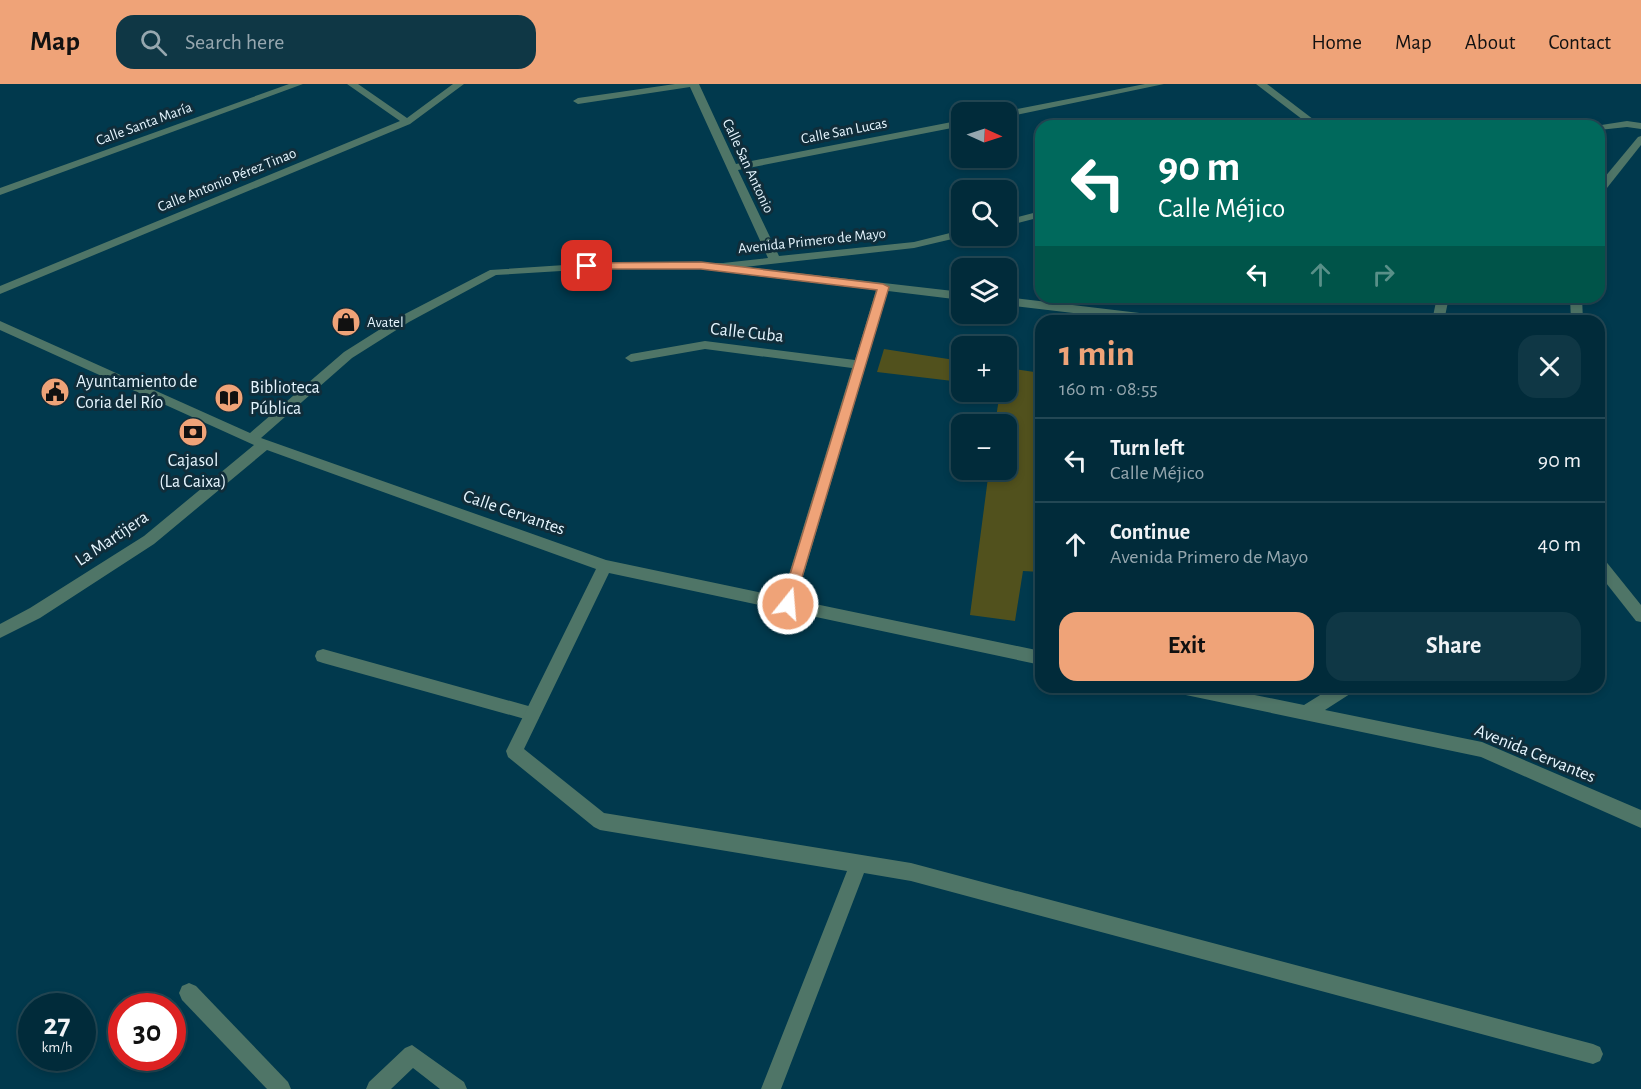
<!DOCTYPE html>
<meta charset="utf-8">
<style>
:root{--surface:#012b3a;--page:#0f3745;--text:#f1f3f6;--muted:#96a7af;--line:#234754;--accent:#efa378}
body{margin:0;font-family:"Alegreya Sans",sans-serif;background:var(--page);color:var(--text);height:100vh;display:flex;flex-direction:column;font-size:22px;white-space:nowrap}
*{box-sizing:border-box;margin:0}
p{font-size:20px;color:var(--muted)}
.icon{flex:none;width:33px;height:33px;fill:none;stroke:currentColor;stroke-width:2;stroke-linecap:round;stroke-linejoin:round}
.map{position:relative;flex:1;overflow:hidden}
.details{position:absolute;left:1035px;top:231px;width:570px;height:378px;display:flex;flex-direction:column;background:var(--surface);border-radius:18px;box-shadow:0 3px 9px #0003,0 0 0 2px var(--line)}
.details>*{flex:none}
.hud{position:absolute;left:1035px;top:36px;width:570px;height:183px;border-radius:18px;box-shadow:0 3px 9px #0003,0 0 0 2px var(--line);background:#00695c;color:#fff;overflow:hidden}
.needle{width:39px;rotate:93deg}
.controls{position:absolute;left:951px;top:18px;display:grid;gap:12px}
.controls a{display:grid;place-items:center;width:66px;height:66px;border-radius:12px;background:var(--surface);box-shadow:0 3px 9px #0003,0 0 0 2px var(--line);font-size:30px}
.speed{position:absolute;left:18px;top:909px;display:flex;gap:12px;font-size:30px;font-weight:700;text-align:center}
.speed>*{display:grid;place-content:center;width:78px;height:78px;border-radius:50%;background:var(--surface);box-shadow:0 3px 9px #0003,0 0 0 2px var(--line);line-height:1}
.speed small{font-size:15px;font-weight:400}
.speed .limit{border:9px solid #d22;background:#fff;color:#111}
.pin{position:absolute;display:grid;place-items:center;width:51px;height:51px;color:#fff;margin:-26px;border-radius:12px;box-shadow:0 3px 9px #0006}
.me{position:absolute;width:66px;margin:-33px;rotate:17deg;stroke-linejoin:round;filter:drop-shadow(0 0 4px #0008)}
.turn{display:flex;align-items:center;gap:21px;height:126px;padding:0 24px;font-size:27px}
.turn .icon{width:78px;height:78px;stroke-width:2.5}
.turn b{display:block;font-size:42px;line-height:51px}
.lanes{display:flex;align-items:center;height:57px;padding:0 24px;background:#0003;justify-content:center;gap:30px;direction:ltr}
.lanes .off{opacity:.35}
.round{display:grid;place-items:center;flex:none;width:63px;height:63px;border-radius:18px;background:var(--page)}
.summary{display:flex;align-items:center;justify-content:space-between;height:102px;padding:0 24px}
h1{font-size:36px;font-weight:700;line-height:45px;color:var(--accent)}
.cta{display:flex;gap:12px;margin-top:auto;padding:12px 24px}
.cta a{flex:1;height:69px;border-radius:18px;background:var(--accent);color:#111;font-size:24px;font-weight:700;line-height:69px;text-align:center}
.cta a+a{background:var(--page);color:var(--text)}
ul{padding:0;list-style:none}
li{display:flex;align-items:center;gap:18px;height:84px;padding:0 24px;border-top:2px solid var(--line)}
li div{flex:1}
li b{display:block;font-size:22px}
li em{font-style:normal}
header{display:flex;align-items:center;gap:36px;box-sizing:border-box;height:84px;padding:0 30px;background:var(--accent);color:#111}
header strong{font-size:28px}
nav{display:flex;gap:33px;margin-inline-start:auto;font-size:21px}
.search{width:420px;height:54px;background:var(--page);display:flex;align-items:center;gap:15px;box-sizing:border-box;padding:0 21px;border-radius:18px;color:var(--muted);font-size:22px}
.map>svg:first-child{display:block}
</style>
<header>
<strong>Map</strong>
<div class="search"><svg class="icon" aria-label="search" viewBox="0 0 24 24"><circle cx="10" cy="10" r="6"/><path d="M15 15l6 6"/></svg>Search here</div>
<nav><a>Home</a><a>Map</a><a>About</a><a>Contact</a></nav>
</header>
<div class="map">
<svg width="1641" height="1005" viewBox="0 0 1641 1005">
<rect width="100%" height="100%" fill="#01394d"/>
<g fill="#51511d">
<polygon points="884,265 961,277 961,298 877,288"/>
<polygon points="1007,284 1041,289 1041,488 1023,487 1015,537 970,531 989,386 1006,386 1006,340 995,340 1000,308 1006,308"/>
</g>
<g fill="none" stroke-linecap="round" stroke-linejoin="round">
<polygon fill="#4f7567" fill-rule="evenodd" points="323,565 532,623 538,625 540,630 538,635 532,637 323,579 317,577 315,572 317,567"/>
<g fill="#4f7567" fill-rule="evenodd">
<polygon points="289,0 303,0 0,111 0,104"/>
<polygon points="347,0 358,0 407,34 453,0 464,0 410,40 0,210 0,202 400,37"/>
<path d="M675,0h24l37,80 226,-44v6l-224,44 41,86 135,-14 48,-12v6h3l-51,12 -169,19 217,25v8l-74,-9 -92,309 245,51v14l-432,-92 -85,176 80,64 307,50 682,181 7,3 3,7 -3,7 -7,3 -682,-183 -47,-8 -83,216h-20l86,-218 -247,-41 -6,-3 -86,-70 -2,-6 90,-182 -329,-119 -113,94 -114,74 -40,20v-14l30,-16 114,-72 110,-91 -254,-115v-9l250,112 94,-81 57,-36 89,-46 120,-8 113,1 45,-5 -78,-171 -112,17 -5,-3 5,-3zM610,184h126v4l4,2 136,16 -21,70 -150,-19 -74,13 -6,4 6,4 74,-13 147,19 -70,229 -176,-37 -345,-122 91,-80 57,-36 87,-47z"/>
<polygon points="1145,0 1164,0 1006,33 1006,28 1002,28"/>
<polygon points="1256,0 1267,0 1322,42 1311,42"/>
<polygon points="1627,37 1641,39 1641,45 1627,43 1599,46 1599,42 1595,42"/>
<polygon points="1641,52 1641,61 1603,109 1599,110 1599,100 1638,53"/>
<polygon points="1041,127 1041,133 1006,142 1006,136"/>
<polygon points="1006,213 1173,233 1179,237 1141,237 1006,221"/>
<polygon points="1437,213 1449,213 1444,237 1432,237"/>
<polygon points="1570,213 1582,213 1583,237 1571,237"/>
<polygon points="1599,473 1604,475 1641,521 1641,538 1636,537 1599,490"/>
<polygon points="1173,603 1215,603 1304,621 1333,603 1355,603 1353,608 1325,626 1482,658 1641,726 1641,744 1481,673 1181,610 1175,608"/>
<polygon points="189,899 196,902 288,998 291,1005 267,1005 182,916 179,909 182,902"/>
<polygon points="412,961 464,998 467,1005 440,1005 413,984 391,1005 366,1005 369,998 405,964"/>
</g>
</g>
<polygon fill="#efa378" stroke="#9b6a4e" stroke-width="1.5" points="701,178 883,200 889,203 794,520 792,524 783,524 781,520 877,206 701,185 587,185 582,182 587,179"/>
<defs>
<g id="shop-disc" transform="scale(1.5)"><circle r="9.5" fill="#efa378" stroke="#102d3a"/><path d="M-5-2.5h2.3a2.7 3.5 0 0 1 5.4 0H5L5.5 6h-11ZM-1.5-2.5h3a1.5 2.3 0 0 0-3 0Z" fill="#111"/></g>
<g id="civic-disc" transform="scale(1.5)"><circle r="9.5" fill="#efa378" stroke="#102d3a"/><path d="M-.6-6.5H3V-4.5H.6V-3L4-1V1h2V6H-6V1h2V-1L-.6-3ZM-1.2 2.5V6h2.4V2.5Z" fill="#111"/></g>
<g id="library-disc" transform="scale(1.5)"><circle r="9.5" fill="#efa378" stroke="#102d3a"/><path d="M-6-4Q-3-5.5-.7-3.5V5Q-3 3-6 4ZM6-4Q3-5.5 .7-3.5V5Q3 3 6 4Z" fill="#111"/></g>
<g id="bank-disc" transform="scale(1.5)"><circle r="9.5" fill="#efa378" stroke="#102d3a"/><path d="M-6-4H6V4H-6ZM0-2.3a2.3 2.3 0 1 0 0 4.6a2.3 2.3 0 1 0 0-4.6Z" fill="#111"/></g>
</defs>
<g fill-rule="evenodd">
<use href="#shop-disc" x="346" y="238"/>
<use href="#civic-disc" x="55" y="308"/>
<use href="#library-disc" x="229" y="314"/>
<use href="#bank-disc" x="193" y="348"/>
</g>
<g text-anchor="middle" dominant-baseline="central" stroke-width="6" stroke-linejoin="round" paint-order="stroke">
<g font-size="15" fill="#e5f5fe" stroke="#102d3a">
<text transform="translate(144 40) rotate(-20)">Calle Santa María</text>
<text transform="translate(844 47) rotate(-11)">Calle San Lucas</text>
<text transform="translate(748 82) rotate(65)">Calle San Antonio</text>
<text transform="translate(227 96) rotate(-22)">Calle Antonio Pérez Tinao</text>
<text transform="translate(812 157) rotate(-6)">Avenida Primero de Mayo</text>
</g>
<g font-size="15" fill="#e5f5fe" stroke="#102d3a" text-anchor="start">
<text x="367" y="238">Avatel</text>
</g>
<g font-size="18" fill="#e5f5fe" stroke="#102d3a">
<text transform="translate(747 249) rotate(6)">Calle Cuba</text>
<text transform="translate(514 429) rotate(19)">Calle Cervantes</text>
<text transform="translate(112 455) rotate(-34)">La Martijera</text>
<text transform="translate(1535 670) rotate(22)">Avenida Cervantes</text>
</g>
<g font-size="18" fill="#e5f5fe" stroke="#102d3a" text-anchor="start">
<text x="76" y="298">Ayuntamiento de<tspan x="76" dy="21">Coria del Río</tspan></text>
<text x="250" y="304">Biblioteca<tspan x="250" dy="21">Pública</tspan></text>
<text x="193" y="377" text-anchor="middle">Cajasol<tspan x="193" dy="21">(La Caixa)</tspan></text>
</g>
</g>
</svg>
<div class="controls">
<a><svg class="needle" viewBox="-14 -14 28 28"><path d="M0-13l5 13h-10z" fill="#e53935"/><path d="M0 13l5-13h-10z" fill="#96a7af"/></svg></a>
<a><svg class="icon" aria-label="search" viewBox="0 0 24 24"><circle cx="10" cy="10" r="6"/><path d="M15 15l6 6"/></svg></a>
<a><svg class="icon" aria-label="layers" viewBox="0 0 24 24"><path d="M12 4l9 5-9 5-9-5zM3 14l9 5 9-5"/></svg></a>
<a>+</a>
<a>−</a>
</div>
<div class="speed"><div>27<small>km/h</small></div><div class="limit">30</div></div>
<div class="pin" style="left:587px;top:182px;background:#d93025"><svg class="icon" aria-label="arrive" viewBox="0 0 24 24"><path d="M6 21V4h12l-3 4 3 4H6"/></svg></div>
<svg class="me" style="left:788px;top:520px" viewBox="-20 -20 40 40"><circle r="17" fill="#efa378" stroke="#fff" stroke-width="3"/><path d="M0-11L8 9 0 5-8 9z" fill="#fff"/></svg>
<div class="hud">
<div class="turn"><svg class="icon" aria-label="left" viewBox="0 0 24 24"><path d="M17 20v-9H6M10 6l-5 5 5 5"/></svg><div><b>90 m</b>Calle Méjico</div></div>
<div class="lanes"><svg class="icon" aria-label="left" viewBox="0 0 24 24"><path d="M17 20v-9H6M10 6l-5 5 5 5"/></svg><svg class="icon off" aria-label="ahead" viewBox="0 0 24 24"><path d="M12 20V5M6 11l6-6 6 6"/></svg><svg class="icon off" aria-label="right" viewBox="0 0 24 24"><path d="M7 20v-9h11M14 6l5 5-5 5"/></svg></div>
</div>
<section class="details">
<div class="summary"><div><h1>1 min</h1><p>160 m · 08:55</p></div><a class="round"><svg class="icon" aria-label="close" viewBox="0 0 24 24"><path d="M6 6l12 12M18 6L6 18"/></svg></a></div>
<ul>
<li><svg class="icon" aria-label="left" viewBox="0 0 24 24"><path d="M17 20v-9H6M10 6l-5 5 5 5"/></svg><div><b>Turn left</b><p>Calle Méjico</p></div><em>90 m</em></li>
<li><svg class="icon" aria-label="ahead" viewBox="0 0 24 24"><path d="M12 20V5M6 11l6-6 6 6"/></svg><div><b>Continue</b><p>Avenida Primero de Mayo</p></div><em>40 m</em></li>
</ul>
<div class="cta"><a>Exit</a><a>Share</a></div>
</section>
</div>
